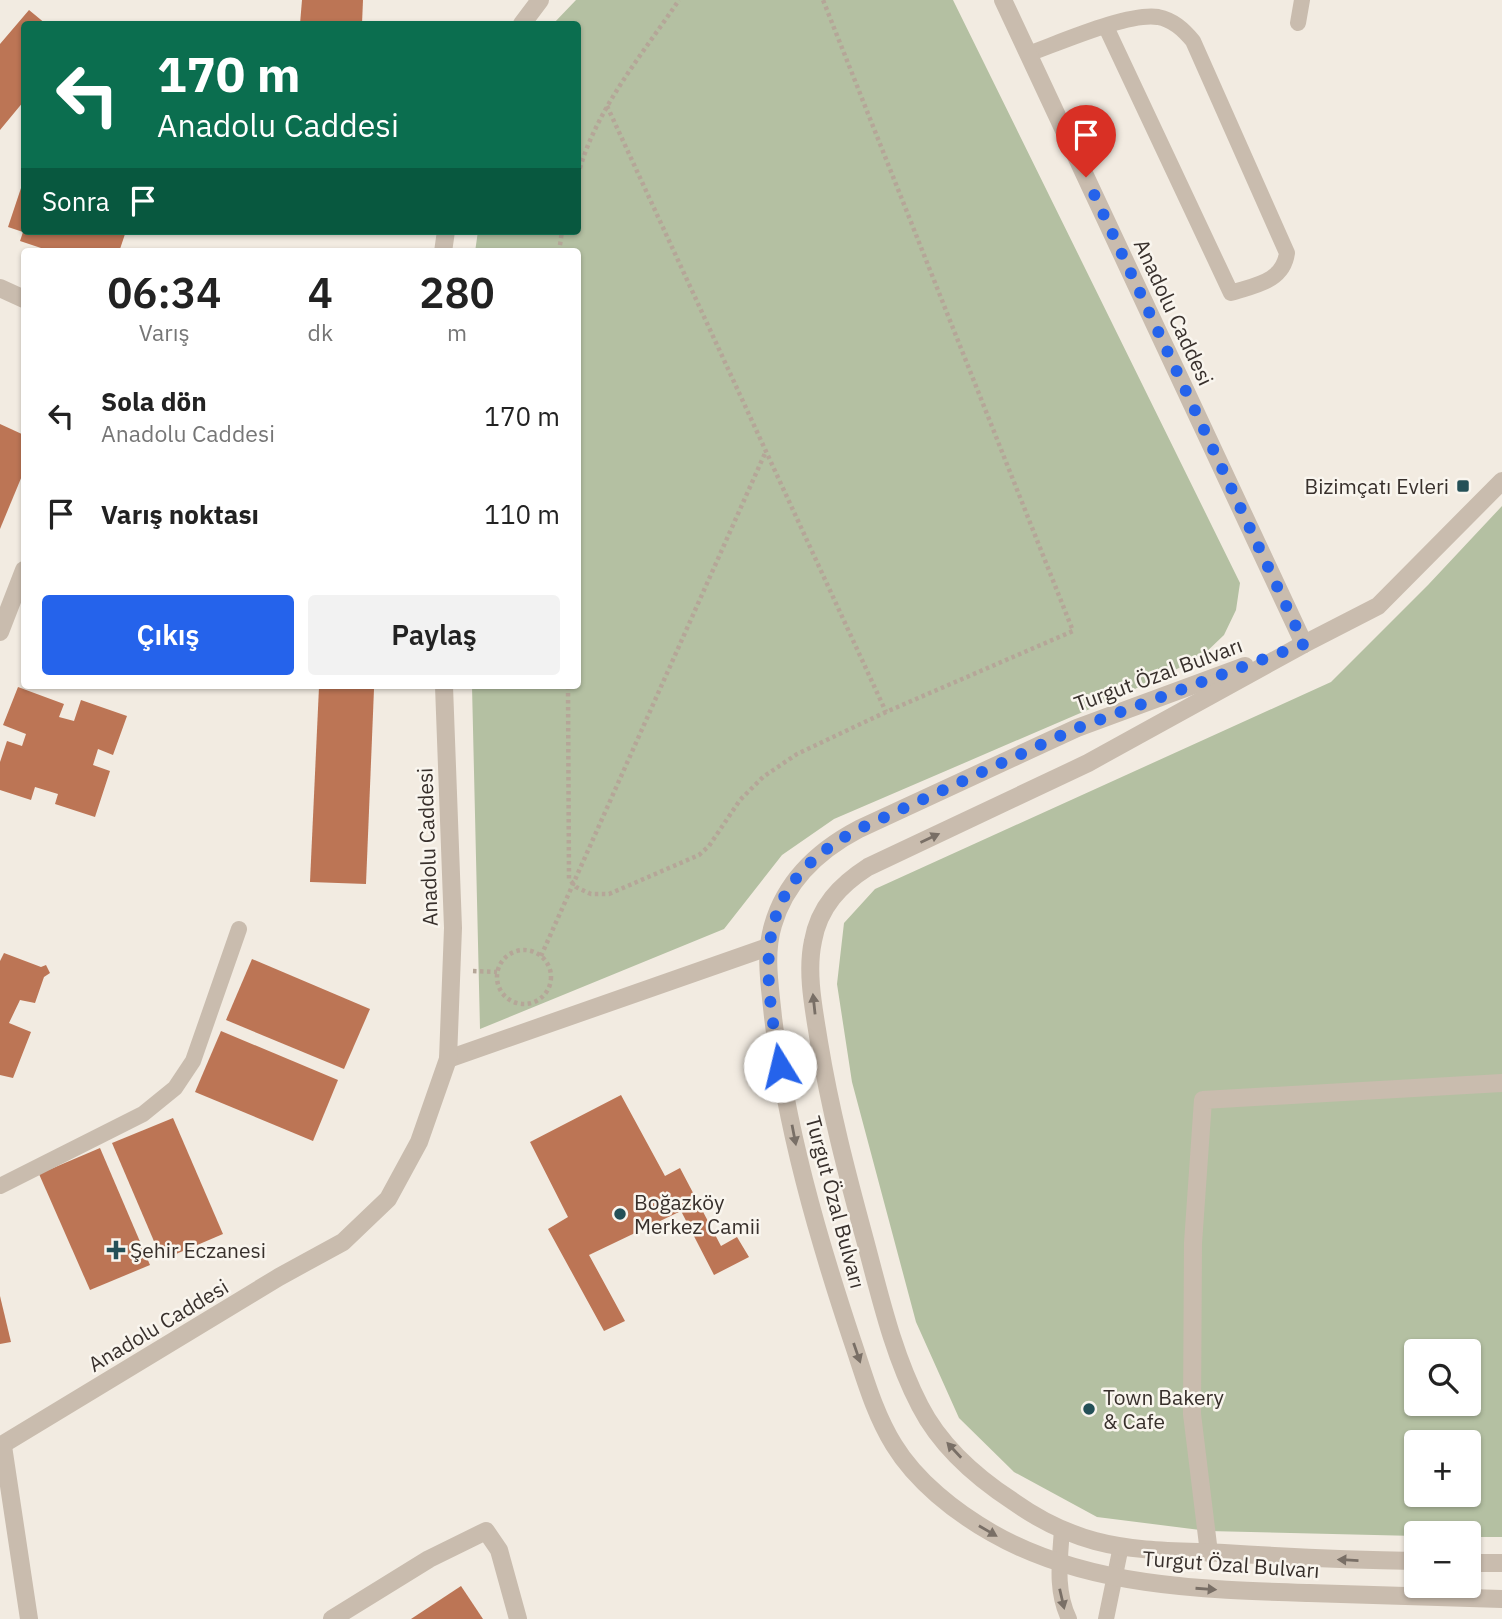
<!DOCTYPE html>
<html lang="tr">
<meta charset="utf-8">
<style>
:root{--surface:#fff;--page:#f2f2f2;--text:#222;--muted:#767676;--accent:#2563eb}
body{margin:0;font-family:"IBM Plex Sans",sans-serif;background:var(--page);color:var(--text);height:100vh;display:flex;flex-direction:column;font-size:26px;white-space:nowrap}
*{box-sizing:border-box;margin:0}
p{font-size:23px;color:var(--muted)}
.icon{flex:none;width:38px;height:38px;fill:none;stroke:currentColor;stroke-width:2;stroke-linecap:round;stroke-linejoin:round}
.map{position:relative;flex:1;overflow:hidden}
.sheet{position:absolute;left:21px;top:248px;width:560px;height:441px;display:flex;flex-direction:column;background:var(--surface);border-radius:7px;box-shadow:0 2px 5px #0004}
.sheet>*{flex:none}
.banner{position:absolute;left:21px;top:21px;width:560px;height:214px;border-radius:7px;box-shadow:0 2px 5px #0004;background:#0b6e4f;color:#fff;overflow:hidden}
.buttons{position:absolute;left:1404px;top:1339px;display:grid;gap:14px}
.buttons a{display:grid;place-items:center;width:77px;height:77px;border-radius:7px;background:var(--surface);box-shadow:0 2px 5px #0004;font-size:35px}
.pin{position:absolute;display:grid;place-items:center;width:60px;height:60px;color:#fff;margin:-72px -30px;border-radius:50% 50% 50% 0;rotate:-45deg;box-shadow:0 0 7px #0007}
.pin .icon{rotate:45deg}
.me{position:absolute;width:77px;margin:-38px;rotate:351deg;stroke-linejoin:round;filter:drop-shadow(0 0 5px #0008)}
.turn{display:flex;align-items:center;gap:24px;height:147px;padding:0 21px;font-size:32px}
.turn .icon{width:91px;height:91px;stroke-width:2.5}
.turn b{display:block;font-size:49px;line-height:60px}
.then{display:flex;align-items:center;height:66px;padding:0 21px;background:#0003;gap:14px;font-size:26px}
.eta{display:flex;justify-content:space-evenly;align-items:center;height:119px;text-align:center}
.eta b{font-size:42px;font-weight:600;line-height:49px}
.action{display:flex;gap:14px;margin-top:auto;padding:14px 21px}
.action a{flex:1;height:80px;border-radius:7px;background:var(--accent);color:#fff;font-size:28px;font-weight:600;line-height:80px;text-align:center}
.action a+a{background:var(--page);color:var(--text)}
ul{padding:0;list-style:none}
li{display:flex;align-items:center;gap:21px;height:98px;padding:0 21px}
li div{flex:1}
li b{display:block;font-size:26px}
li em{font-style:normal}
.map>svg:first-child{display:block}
</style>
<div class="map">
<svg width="1502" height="1619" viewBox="0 0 1502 1619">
<rect width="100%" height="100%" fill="#f2ebe1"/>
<g fill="#b4c0a2" fill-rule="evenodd">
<polygon points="576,0 953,0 1240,583 1236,610 1224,635 1200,658 1120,696 834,819 782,855 724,929 480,1029 472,686 578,686 578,252 475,252 478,231 578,231 578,24 553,24"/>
<path d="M1502,506v1031h-34v-4h-52v3l-208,-5 -111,-14 -83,-45 -55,-54 -43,-96 -64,-240 -15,-98 7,-61 31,-34 456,-207 97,-97zM1416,1351h52v53h-52zM1416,1442h52v52h-52z"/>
</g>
<g fill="#bc7555">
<polygon points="302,0 363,0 362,24 300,24"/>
<polygon points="29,10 46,24 24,24 24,101 0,130 0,44"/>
<polygon points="24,179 24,231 126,231 119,252 53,252 20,241 23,232 8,227"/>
<polygon points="0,424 24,435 24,471 0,529"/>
<polygon points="18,687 64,704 59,717 74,721 81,700 127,716 113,755 98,749 93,765 110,771 95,817 55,804 58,794 35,787 31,800 0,790 0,762 7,741 22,746 26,734 3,725"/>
<polygon points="319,687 374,689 366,884 310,882"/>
<polygon points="4,953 41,967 46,965 50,973 44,977 35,1003 20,1000 9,1023 31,1032 13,1078 0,1075 0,961"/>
<polygon points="252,959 370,1009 344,1069 226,1020"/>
<polygon points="221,1031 338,1080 313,1141 195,1092"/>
<polygon points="621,1095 665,1176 680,1168 721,1246 737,1237 749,1257 714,1275 681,1211 589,1255 625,1321 604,1331 548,1229 568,1217 530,1142"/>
<polygon points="173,1118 223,1234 162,1260 112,1143"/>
<polygon points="100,1148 150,1265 90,1290 39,1174"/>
<polygon points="0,1296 11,1342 0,1344"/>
<polygon points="461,1586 483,1619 411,1619"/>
</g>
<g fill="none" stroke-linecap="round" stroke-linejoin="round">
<g stroke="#b5a698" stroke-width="4.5" stroke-dasharray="3.5 3.5" stroke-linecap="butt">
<polyline points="607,106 886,712"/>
<path d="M578,175c17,-65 64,-120 101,-175"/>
<polyline points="559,252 562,231"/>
<polyline points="568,686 569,879 576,887 591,894 609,894 699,855 709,846 740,800 763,777 797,754 886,712 1073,631 823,0"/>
<circle cx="524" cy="977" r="27"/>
<polyline points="541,956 766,451"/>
<polyline points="473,971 497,972"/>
</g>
<g stroke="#c9bcae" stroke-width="16">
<polyline points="1298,23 1302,0"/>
<path d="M1028,54c31,-11 101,-42 130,-37 15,3 25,12 35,24l94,212c-4,29 -32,32 -56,40l-125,-266"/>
<polyline points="0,1186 143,1114 175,1088 193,1061 239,929"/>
<path d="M1062,1529c-2,31 -7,61 7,90"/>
<polyline points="1106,1619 1121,1546"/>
</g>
<g stroke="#c9bcae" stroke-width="18">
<polyline points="0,632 24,570"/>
<polyline points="448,1059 768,947"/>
<polyline points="1209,1553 1192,1414 1193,1243 1203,1100 1502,1083"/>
<polyline points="332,1619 429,1559 486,1531 499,1550 518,1619"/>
</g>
<g stroke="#c9bcae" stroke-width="18">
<polyline points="1003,0 1304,644"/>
<polyline points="522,24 540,0"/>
<polyline points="443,252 446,231"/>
<polyline points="0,288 24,299"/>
<path d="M1245,666l-168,62 -218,101c-40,21 -73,51 -86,96 -9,30 -3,61 0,92 13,110 44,218 79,323 12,35 22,73 42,105 22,36 61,67 98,88 94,54 212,57 317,60 64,2 129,4 193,6"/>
<polyline points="0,1446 279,1277 343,1242 388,1199 419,1142 448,1059 453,928 444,686"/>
<polyline points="3,1446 29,1619"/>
<path d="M1416,1561c-64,-1 -128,-4 -192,-8 -42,-2 -88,-1 -129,-12 -29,-8 -57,-22 -81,-39 -37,-24 -74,-57 -94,-96 -27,-52 -40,-110 -55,-166 -18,-66 -35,-131 -46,-198 -5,-32 -13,-69 -6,-101 6,-34 27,-56 55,-74l220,-104 216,-119 74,-38 124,-125"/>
<polyline points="1468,1563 1502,1563"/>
</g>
</g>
<defs><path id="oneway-solid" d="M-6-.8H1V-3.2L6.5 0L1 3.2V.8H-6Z" transform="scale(1.75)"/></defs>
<g fill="#796f66">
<use href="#oneway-solid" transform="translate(930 838) rotate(-25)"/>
<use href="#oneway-solid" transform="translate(814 1004) rotate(-96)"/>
<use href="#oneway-solid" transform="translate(794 1135) rotate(79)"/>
<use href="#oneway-solid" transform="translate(857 1353) rotate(71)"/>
<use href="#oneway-solid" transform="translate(954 1450) rotate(-133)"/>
<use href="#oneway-solid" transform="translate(988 1531) rotate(30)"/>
<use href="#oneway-solid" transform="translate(1348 1560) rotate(-177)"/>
<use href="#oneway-solid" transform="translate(1206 1589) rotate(4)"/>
<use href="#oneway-solid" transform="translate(1062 1599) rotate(77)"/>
</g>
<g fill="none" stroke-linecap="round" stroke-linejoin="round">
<path stroke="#2563eb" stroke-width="12" stroke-dasharray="0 21.6" d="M780,1066c-18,-105 -29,-180 79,-237l218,-101 227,-84 -218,-467"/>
</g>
<g fill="#245057" stroke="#f9f5ee" stroke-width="2.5">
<rect x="1456" y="479" width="14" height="14" rx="3.5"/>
<circle cx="620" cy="1214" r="7"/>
<path d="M112.5 1239.5h7v7h7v7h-7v7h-7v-7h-7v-7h7z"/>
<circle cx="1089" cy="1409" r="7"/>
</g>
<g text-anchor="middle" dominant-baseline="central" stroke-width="5" stroke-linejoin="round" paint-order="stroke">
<g font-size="21" fill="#38302c" stroke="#f9f5ee">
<text transform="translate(1174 312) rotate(65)">Anadolu Caddesi</text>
<text transform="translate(1158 674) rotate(-20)">Turgut Özal Bulvarı</text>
<text transform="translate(427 847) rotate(-92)">Anadolu Caddesi</text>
<text transform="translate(836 1202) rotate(75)">Turgut Özal Bulvarı</text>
<text transform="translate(158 1325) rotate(-31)">Anadolu Caddesi</text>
<text transform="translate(1231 1564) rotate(4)">Turgut Özal Bulvarı</text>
</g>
<g font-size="21" fill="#38302c" stroke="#f9f5ee" text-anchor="start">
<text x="1449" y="486" text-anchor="end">Bizimçatı Evleri</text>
<text x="634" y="1202">Boğazköy<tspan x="634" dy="24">Merkez Camii</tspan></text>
<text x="130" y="1250">Şehir Eczanesi</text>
<text x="1103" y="1397">Town Bakery<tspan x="1103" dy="24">&amp; Cafe</tspan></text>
</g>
</g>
</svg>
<div class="buttons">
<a><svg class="icon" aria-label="search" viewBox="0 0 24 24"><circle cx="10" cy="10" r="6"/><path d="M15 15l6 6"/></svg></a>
<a>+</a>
<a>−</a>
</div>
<div class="pin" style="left:1086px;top:177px;background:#d93025"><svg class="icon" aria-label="arrive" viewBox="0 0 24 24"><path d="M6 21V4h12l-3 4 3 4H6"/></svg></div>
<svg class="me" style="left:780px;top:1066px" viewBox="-20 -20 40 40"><circle r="19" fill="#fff"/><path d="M0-13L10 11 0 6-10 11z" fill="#2563eb"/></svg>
<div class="banner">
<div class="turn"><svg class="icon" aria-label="left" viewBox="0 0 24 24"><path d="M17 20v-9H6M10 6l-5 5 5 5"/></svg><div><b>170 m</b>Anadolu Caddesi</div></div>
<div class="then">Sonra<svg class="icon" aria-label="arrive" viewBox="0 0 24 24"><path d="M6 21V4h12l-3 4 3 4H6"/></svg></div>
</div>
<section class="sheet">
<div class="eta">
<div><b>06:34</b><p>Varış</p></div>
<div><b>4</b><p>dk</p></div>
<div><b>280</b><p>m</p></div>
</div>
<ul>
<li><svg class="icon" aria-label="left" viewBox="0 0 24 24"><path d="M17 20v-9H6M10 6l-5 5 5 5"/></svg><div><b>Sola dön</b><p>Anadolu Caddesi</p></div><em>170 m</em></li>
<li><svg class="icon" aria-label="arrive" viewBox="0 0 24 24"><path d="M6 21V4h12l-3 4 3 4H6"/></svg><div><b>Varış noktası</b></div><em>110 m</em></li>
</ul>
<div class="action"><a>Çıkış</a><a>Paylaş</a></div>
</section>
</div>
